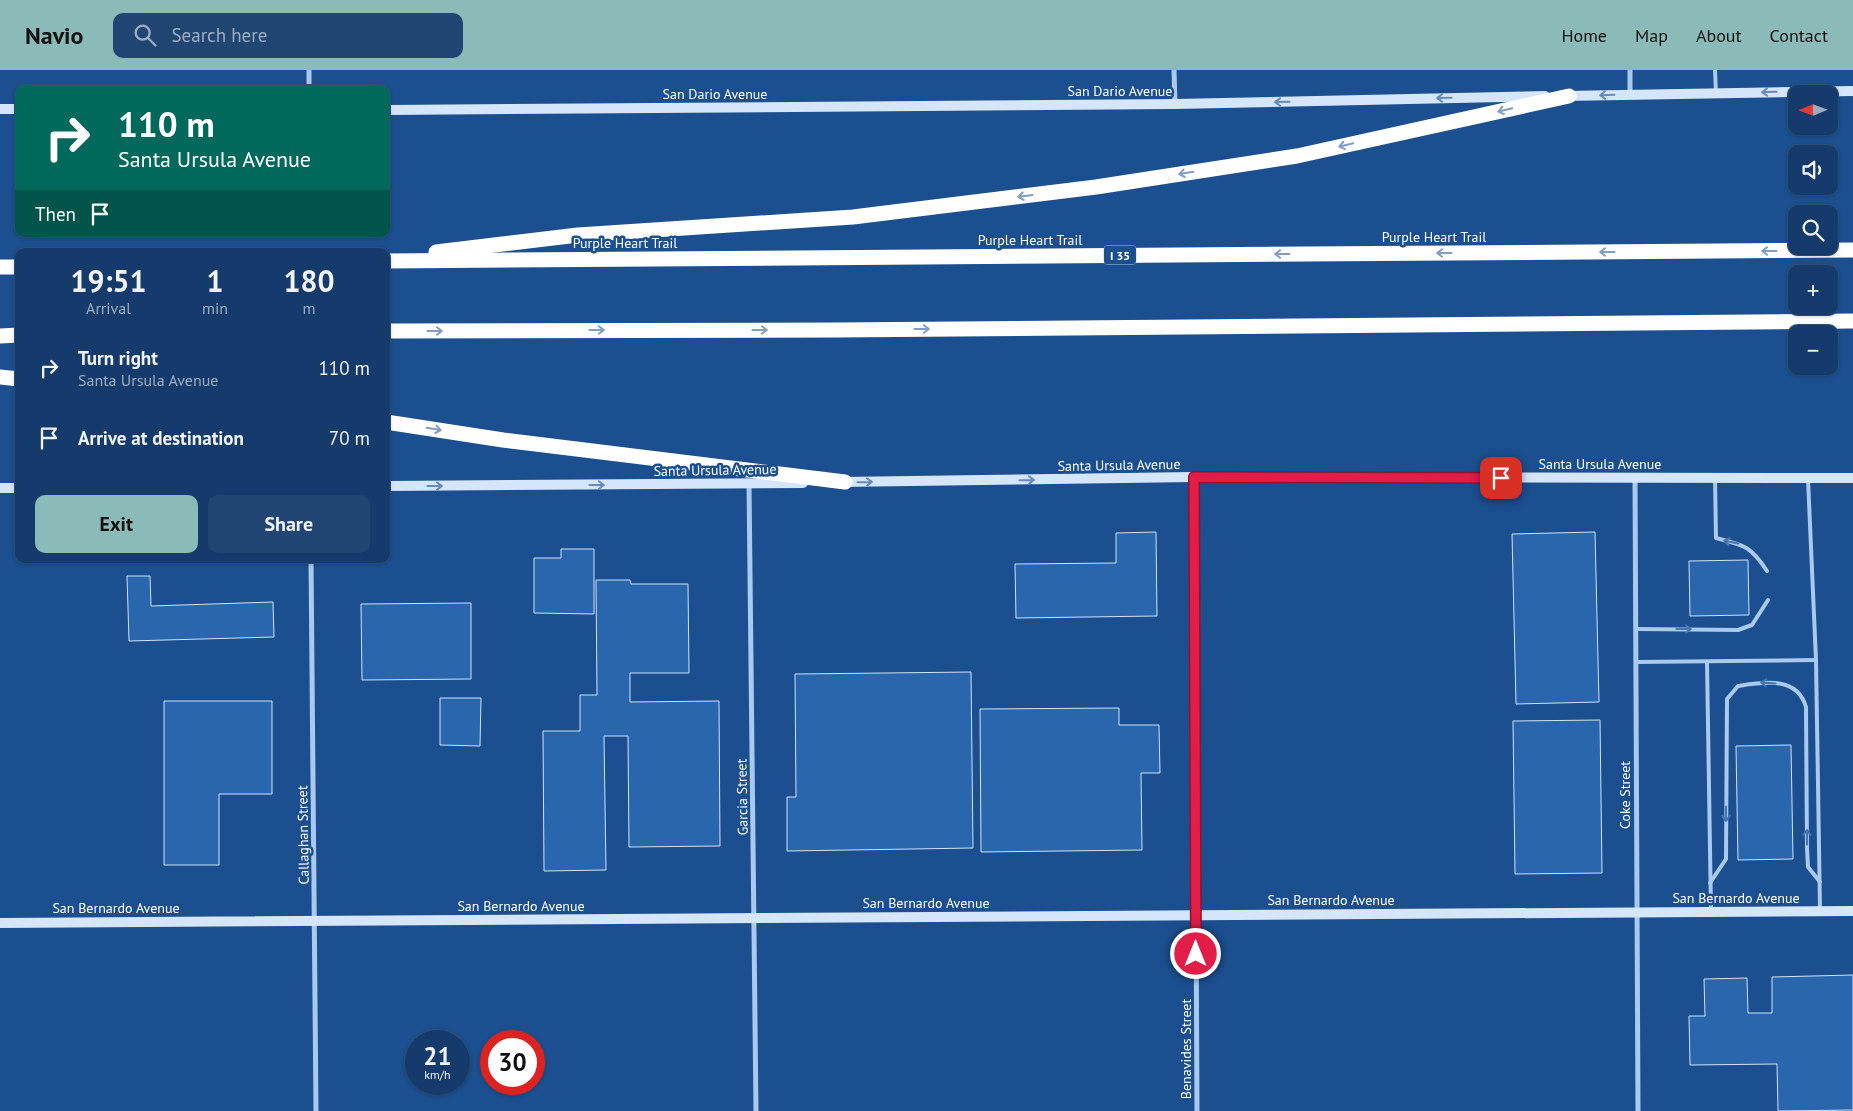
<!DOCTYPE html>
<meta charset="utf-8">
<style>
:root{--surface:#143b6b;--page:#214673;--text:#f1f3f6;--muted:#9dadc1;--line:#33557e;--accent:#8bbbb9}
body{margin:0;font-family:"PT Sans",sans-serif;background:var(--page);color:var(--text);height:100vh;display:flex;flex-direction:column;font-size:19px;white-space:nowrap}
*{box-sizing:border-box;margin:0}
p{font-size:16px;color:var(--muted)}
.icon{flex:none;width:28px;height:28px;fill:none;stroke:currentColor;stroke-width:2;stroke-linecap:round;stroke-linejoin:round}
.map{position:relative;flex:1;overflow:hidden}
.side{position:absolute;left:15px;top:178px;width:375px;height:315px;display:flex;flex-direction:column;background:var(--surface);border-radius:10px;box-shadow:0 1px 4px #0004,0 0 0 1px var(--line)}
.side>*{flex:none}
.guide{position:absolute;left:15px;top:15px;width:375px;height:152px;border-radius:10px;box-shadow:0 1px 4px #0004,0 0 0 1px var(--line);background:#00695c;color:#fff;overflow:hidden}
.needle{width:32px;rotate:269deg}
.tools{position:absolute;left:1788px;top:15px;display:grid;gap:10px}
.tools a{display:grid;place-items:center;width:50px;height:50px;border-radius:10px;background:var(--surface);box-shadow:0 1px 4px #0004,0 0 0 1px var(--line);font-size:25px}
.speed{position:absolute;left:405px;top:960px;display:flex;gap:10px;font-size:25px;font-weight:700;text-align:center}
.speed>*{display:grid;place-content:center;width:65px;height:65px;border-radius:50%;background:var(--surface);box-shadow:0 1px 4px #0004,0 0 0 1px var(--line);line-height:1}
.speed small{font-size:12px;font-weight:400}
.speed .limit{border:8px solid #d22;background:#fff;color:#111}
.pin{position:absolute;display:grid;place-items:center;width:42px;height:42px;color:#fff;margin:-21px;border-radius:10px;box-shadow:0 2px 8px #0006}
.me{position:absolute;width:55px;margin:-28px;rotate:0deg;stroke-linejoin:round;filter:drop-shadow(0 0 4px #0008)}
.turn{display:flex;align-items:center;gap:18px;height:105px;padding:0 20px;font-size:22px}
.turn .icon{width:65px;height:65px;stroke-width:2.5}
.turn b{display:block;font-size:35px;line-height:42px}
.then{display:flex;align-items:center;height:48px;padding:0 20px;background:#0003;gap:10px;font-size:19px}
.eta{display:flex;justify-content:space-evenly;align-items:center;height:85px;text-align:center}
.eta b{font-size:30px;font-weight:800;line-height:35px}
.primary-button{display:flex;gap:10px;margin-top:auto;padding:10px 20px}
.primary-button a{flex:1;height:58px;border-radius:10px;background:var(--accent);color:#111;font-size:20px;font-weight:800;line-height:58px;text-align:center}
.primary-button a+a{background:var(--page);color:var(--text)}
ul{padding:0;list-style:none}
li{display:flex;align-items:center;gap:15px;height:70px;padding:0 20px}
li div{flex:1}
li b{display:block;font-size:19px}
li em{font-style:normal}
header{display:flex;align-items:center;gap:30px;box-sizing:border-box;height:70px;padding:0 25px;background:var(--accent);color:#111}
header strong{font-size:24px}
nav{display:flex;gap:28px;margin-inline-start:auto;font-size:18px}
.search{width:350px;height:45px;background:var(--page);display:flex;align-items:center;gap:12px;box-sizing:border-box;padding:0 18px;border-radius:10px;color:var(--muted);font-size:19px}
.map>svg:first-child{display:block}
</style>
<header>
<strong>Navio</strong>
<div class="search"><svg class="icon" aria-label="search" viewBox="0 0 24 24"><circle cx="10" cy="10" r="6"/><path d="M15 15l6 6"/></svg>Search here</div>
<nav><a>Home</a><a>Map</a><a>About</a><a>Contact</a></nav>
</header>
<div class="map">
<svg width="1853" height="1041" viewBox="0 0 1853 1041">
<rect width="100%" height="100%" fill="#1b4f8f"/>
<g fill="#2a66ad" stroke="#cfe3fa">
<polygon points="1156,462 1157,546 1016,548 1015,494 1116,493 1116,463"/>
<polygon points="1595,462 1599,632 1516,634 1512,464"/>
<polygon points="561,479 594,479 594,544 534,543 534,488 561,488"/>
<polygon points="1748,490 1749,545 1690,546 1689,491"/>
<polygon points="127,506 150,506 151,536 273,532 274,567 129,571"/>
<polygon points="596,510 630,510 631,514 688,514 689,603 630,603 630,632 719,631 720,776 629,777 628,666 604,666 606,800 544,801 543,661 580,661 580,625 597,625"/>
<polygon points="471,533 471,609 362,610 361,534"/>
<polygon points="971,602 973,778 787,781 787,727 796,727 795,604"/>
<polygon points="440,628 481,628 480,676 440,675"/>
<polygon points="164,631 272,631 272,724 219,724 219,795 164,795"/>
<polygon points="1119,638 1119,655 1159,655 1160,703 1141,703 1142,780 981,782 980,639"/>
<polygon points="1600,650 1602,803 1515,804 1513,651"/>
<polygon points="1791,675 1793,789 1738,790 1736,676"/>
<polygon points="1853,905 1853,1040 1778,1041 1777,994 1690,995 1689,946 1705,946 1704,909 1747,908 1748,943 1772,943 1772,907"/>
</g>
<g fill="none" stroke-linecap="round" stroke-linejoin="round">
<g stroke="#a9c9ee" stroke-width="4">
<polyline points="1715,0 1716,23"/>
<path d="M1715,408l1,60c28,7 35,8 51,33"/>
<polyline points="1808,409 1816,590 1820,839"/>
<polyline points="1636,559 1738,560 1752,555 1768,530"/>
<polyline points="1636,592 1816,590"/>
<polyline points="1707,592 1711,841"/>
<path d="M1710,813l16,-24 1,-160 11,-13c26,-4 59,-10 68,21l1,141 1,19 12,15"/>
</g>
<g stroke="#a9c9ee" stroke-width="5">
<polyline points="309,0 309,19"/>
<polyline points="1174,0 1175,34"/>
<polyline points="1630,24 1630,0"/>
<polyline points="1194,407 1197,1041"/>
<polyline points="1635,408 1638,1041"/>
<polyline points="749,414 756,1041"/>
<polyline points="311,489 316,1041"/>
</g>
<g stroke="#d6e6fa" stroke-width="10">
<polyline points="1564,26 1853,21"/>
<polyline points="0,39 19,39"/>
<polyline points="386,40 1175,34 1545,26"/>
<polyline points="840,412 1194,407 1853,408"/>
<polyline points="386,416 803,413"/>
<polyline points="0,418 19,418"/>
<polyline points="0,853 1853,841"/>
</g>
<g stroke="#fff" stroke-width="15">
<polyline points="436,182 578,165 853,147 1096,117 1297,86 1569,26"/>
<polyline points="386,191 1853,180"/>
<polyline points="0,197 19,197"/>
<polyline points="386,261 836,260 1853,251"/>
<polyline points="0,266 19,265"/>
<polyline points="0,307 19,309"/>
<polyline points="386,352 503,370 845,412"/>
</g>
</g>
<defs><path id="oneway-shaft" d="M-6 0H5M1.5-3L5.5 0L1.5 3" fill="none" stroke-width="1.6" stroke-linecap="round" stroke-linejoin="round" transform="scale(1.25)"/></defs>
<g stroke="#668bba">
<use href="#oneway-shaft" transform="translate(1769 22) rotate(179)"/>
<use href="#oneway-shaft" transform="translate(1607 25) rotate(178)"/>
<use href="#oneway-shaft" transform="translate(1444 28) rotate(179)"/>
<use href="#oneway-shaft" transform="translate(1282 32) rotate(179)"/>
<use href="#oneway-shaft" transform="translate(1027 410) rotate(-1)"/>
<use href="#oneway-shaft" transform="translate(865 412) rotate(-1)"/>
<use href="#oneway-shaft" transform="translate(597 415)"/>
<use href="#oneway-shaft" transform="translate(435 416)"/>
</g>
<g stroke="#829ec1">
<use href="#oneway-shaft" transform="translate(1505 40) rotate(167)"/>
<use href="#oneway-shaft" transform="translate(1346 75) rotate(167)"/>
<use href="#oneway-shaft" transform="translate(1186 103) rotate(171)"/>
<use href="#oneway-shaft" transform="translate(1025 126) rotate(173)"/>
<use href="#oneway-shaft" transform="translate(1769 181) rotate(180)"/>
<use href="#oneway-shaft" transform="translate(1607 182) rotate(180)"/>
<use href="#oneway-shaft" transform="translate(1444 183) rotate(180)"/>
<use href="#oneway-shaft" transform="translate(1282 184) rotate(180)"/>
<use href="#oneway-shaft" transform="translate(922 259)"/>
<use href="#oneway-shaft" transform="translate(597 260)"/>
<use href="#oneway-shaft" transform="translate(760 260)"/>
<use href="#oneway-shaft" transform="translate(435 261)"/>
<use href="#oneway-shaft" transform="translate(434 359) rotate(9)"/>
</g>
<g stroke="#4674ac">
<use href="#oneway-shaft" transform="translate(1731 472) rotate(-168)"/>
<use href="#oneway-shaft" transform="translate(1684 559)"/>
<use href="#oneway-shaft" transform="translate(1768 613) rotate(-176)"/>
<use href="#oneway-shaft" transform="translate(1726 744) rotate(90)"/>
<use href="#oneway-shaft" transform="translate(1807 767) rotate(-90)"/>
</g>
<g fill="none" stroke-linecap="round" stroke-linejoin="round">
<g stroke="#92132f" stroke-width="12">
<polyline id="route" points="1196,884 1194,407 1501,408"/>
</g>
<use href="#route" stroke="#e11d48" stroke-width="9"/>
</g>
<g text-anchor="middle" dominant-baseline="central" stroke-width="5" stroke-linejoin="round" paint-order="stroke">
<rect fill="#1b4f8f" stroke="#bbcadd" stroke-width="1" x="1104" y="175.5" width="32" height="19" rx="4"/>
<g font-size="12" font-weight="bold" fill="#fff">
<text x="1120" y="185">I 35</text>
</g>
<g font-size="14" fill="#fff" stroke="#1b4f8f">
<text x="1120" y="21">San Dario Avenue</text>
<text x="715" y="24">San Dario Avenue</text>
<text x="1434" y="167">Purple Heart Trail</text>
<text x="1030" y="170">Purple Heart Trail</text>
<text x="625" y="173">Purple Heart Trail</text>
<text x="1600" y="394">Santa Ursula Avenue</text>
<text transform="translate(1119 395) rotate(-1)">Santa Ursula Avenue</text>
<text transform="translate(715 400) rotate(-1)">Santa Ursula Avenue</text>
<text transform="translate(1625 725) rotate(-90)">Coke Street</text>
<text transform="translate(742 727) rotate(-91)">Garcia Street</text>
<text transform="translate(303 765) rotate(-91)">Callaghan Street</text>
<text x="1736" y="828">San Bernardo Avenue</text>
<text x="1331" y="830">San Bernardo Avenue</text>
<text x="926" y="833">San Bernardo Avenue</text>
<text x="521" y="836">San Bernardo Avenue</text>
<text x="116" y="838">San Bernardo Avenue</text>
<text transform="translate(1186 979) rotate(-90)">Benavides Street</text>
</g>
</g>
</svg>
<div class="tools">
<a><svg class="needle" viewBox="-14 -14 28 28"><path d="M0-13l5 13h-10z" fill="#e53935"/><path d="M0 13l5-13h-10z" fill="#9dadc1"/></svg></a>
<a><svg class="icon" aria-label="sound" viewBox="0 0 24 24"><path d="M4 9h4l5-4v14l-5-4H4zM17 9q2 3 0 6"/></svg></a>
<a><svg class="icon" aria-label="search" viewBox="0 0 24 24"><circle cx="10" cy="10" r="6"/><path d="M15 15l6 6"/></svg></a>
<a>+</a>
<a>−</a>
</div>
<div class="speed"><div>21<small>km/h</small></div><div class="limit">30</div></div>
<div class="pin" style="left:1501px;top:408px;background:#d93025"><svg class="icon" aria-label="arrive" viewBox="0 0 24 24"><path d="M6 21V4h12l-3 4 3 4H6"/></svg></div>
<svg class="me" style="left:1196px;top:884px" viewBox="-20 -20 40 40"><circle r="17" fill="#e11d48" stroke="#fff" stroke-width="3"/><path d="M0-11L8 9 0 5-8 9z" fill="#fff"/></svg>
<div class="guide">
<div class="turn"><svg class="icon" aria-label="right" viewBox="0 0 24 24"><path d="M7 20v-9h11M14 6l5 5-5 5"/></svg><div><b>110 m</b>Santa Ursula Avenue</div></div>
<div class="then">Then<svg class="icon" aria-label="arrive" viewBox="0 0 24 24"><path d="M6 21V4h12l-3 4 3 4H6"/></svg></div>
</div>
<section class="side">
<div class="eta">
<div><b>19:51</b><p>Arrival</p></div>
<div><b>1</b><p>min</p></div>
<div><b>180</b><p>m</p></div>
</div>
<ul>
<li><svg class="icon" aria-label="right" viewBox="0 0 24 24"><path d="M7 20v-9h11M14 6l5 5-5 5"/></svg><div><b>Turn right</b><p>Santa Ursula Avenue</p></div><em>110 m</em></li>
<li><svg class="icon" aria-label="arrive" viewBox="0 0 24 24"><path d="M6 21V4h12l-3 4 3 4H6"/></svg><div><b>Arrive at destination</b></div><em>70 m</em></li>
</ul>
<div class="primary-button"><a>Exit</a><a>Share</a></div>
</section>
</div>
